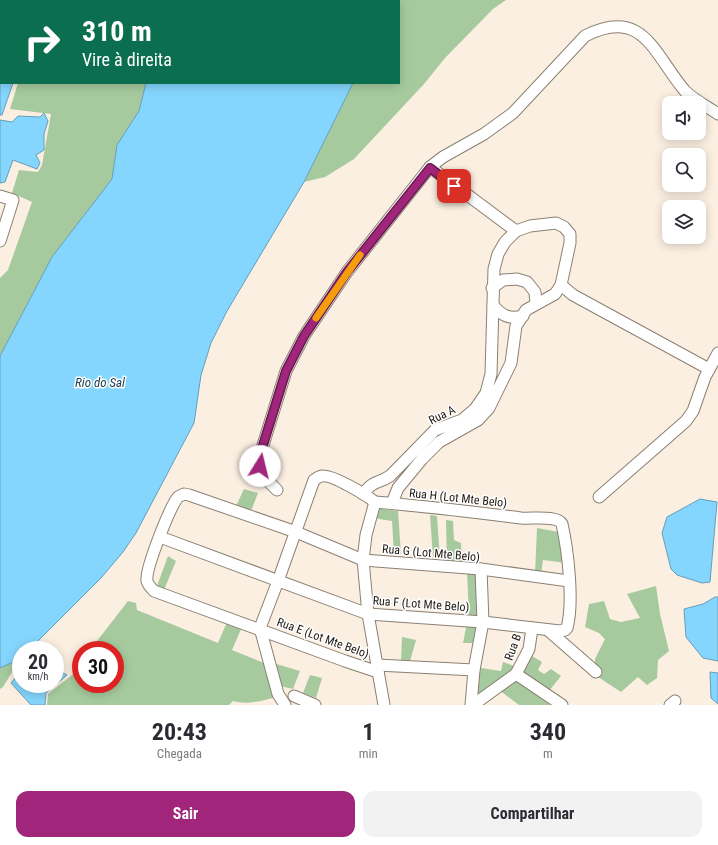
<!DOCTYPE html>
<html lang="pt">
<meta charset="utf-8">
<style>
:root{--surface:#fff;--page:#f2f2f3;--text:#2b2b33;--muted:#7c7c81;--accent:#a1267b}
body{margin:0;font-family:"Roboto Condensed",sans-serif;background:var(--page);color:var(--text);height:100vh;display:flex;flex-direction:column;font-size:15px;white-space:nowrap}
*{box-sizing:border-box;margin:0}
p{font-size:13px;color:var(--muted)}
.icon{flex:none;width:22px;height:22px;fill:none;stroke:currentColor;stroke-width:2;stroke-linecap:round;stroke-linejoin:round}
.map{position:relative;height:705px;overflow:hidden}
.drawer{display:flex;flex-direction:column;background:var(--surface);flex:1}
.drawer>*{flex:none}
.top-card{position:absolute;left:0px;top:0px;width:400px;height:84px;box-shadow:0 2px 10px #0003;background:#0b6e4f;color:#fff;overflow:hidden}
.buttons{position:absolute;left:662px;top:96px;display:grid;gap:8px}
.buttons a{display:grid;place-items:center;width:44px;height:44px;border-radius:8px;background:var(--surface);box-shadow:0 2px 10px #0003;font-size:20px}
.speed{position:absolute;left:12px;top:641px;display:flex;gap:8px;font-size:20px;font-weight:700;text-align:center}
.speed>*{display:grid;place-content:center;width:52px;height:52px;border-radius:50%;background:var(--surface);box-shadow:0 2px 10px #0003;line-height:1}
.speed small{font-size:10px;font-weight:400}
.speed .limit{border:6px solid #d22;background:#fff;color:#111}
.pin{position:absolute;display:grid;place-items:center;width:34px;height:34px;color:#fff;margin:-17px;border-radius:8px;box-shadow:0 2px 6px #0006}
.me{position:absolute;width:44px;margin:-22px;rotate:9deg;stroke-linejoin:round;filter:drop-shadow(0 0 3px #0008)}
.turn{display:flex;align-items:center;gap:14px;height:84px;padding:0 16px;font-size:18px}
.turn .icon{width:52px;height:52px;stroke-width:2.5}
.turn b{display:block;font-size:28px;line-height:34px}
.eta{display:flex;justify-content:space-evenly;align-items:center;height:68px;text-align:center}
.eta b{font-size:24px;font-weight:700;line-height:28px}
.button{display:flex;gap:8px;margin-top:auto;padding:8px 16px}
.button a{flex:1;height:46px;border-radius:12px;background:var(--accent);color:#fff;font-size:16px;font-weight:700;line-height:46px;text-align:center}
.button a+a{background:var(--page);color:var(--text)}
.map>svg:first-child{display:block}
</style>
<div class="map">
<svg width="718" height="705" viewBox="0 0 718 705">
<rect width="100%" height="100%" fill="#fbefe1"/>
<g fill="#a6ca9e">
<polygon points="395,0 506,0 493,9 445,58 424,84 354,159 325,177 304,182 353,83 399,83 399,1"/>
<polygon points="18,83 146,83 139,111 117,145 112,179 52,257 0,356 0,278 8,270 32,202 12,193 19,170 38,172 42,165 51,114 10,109"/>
<polygon points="244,489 258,493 251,511 236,506"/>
<polygon points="376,508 398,511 401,554 394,554 392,521 373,518"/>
<polygon points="430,515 437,516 440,559 433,558"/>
<polygon points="446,520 453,521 454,540 461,543 462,564 447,562"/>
<polygon points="537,528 559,532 566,563 543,560 541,574 535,575"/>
<polygon points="168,556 176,561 164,590 157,586"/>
<polygon points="467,572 477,573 479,616 469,615"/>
<polygon points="656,586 660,614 669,651 658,660 657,678 647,685 638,677 621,692 595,675 595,659 605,639 599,633 585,627 589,604 604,601 610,619 621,622 640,618 627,594"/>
<path d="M128,601l8,2 1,7 81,33 9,-21 15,5 -10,23 32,13 12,34c-14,4 -29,8 -43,4l-4,4h-182l1,-11 23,-18 10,-14v22h34v-34h-25z"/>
<polygon points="467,623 480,624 475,643 463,643"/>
<polygon points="402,637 416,640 410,661 401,661"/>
<polygon points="532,656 542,662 538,670 544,674 551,669 561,676 549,691 519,673"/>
<polygon points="20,659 3,687 0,689 0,668"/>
<polygon points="503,662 517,667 475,700 481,668 501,671"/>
<polygon points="273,663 300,671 293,689 280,686"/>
<polygon points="310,675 322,678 316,698 303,693"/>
<polygon points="515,677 552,701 549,705 519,705 499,690"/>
</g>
<g fill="#85d6fe" stroke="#669db8">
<polygon points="0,0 21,0 1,1 1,83 13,83 2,115 0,115"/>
<polygon points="168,0 395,0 168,1"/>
<polygon points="146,83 353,83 304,182 227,311 211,343 201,375 194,423 136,533 123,552 101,578 29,650 21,650 20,659 0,668 0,356 52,257 112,179 117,145 139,111"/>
<polygon points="44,113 48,121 44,134 44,150 36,155 40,163 37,169 13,160 5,182 0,183 0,120 12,122 18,116 40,117"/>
<polygon points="700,499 717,502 710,582 702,583 677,575 671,569 662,533 667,517"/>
<polygon points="715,597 718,597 718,661 703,658 686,637 684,609 703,604"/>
<polygon points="55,669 67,675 46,693 45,705 31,705 11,683 21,671 21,684 55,684"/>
<polygon points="710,672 718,673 718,704 711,698"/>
</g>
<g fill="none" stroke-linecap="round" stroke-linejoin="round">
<g stroke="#8a8073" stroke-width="13">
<g id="minor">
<polyline points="430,167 516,231"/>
<polyline points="0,196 13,200 0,241"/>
<polyline points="561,285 573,295 709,369"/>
<polyline points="492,288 503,280 517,279 527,282 535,292 536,304"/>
<path d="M493,305c8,10 16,15 30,11"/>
<path d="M277,490l-16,-16 -2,-16 27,-87 18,-35 43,-64 83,-105 13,-10 41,-23 29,-21 72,-77c59,-30 69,19 100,55 9,9 23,16 33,23"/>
<path d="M363,494c12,-15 13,-9 27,-18l45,-46 27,-10 13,-11 11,-16 5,-19 3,-105 4,-15 7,-12 11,-11 14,-5 26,-3 8,4 6,7v9l-9,42 -6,9 -29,16 -10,16 -5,37 -22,45 -11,12 -39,22 -17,17 -24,29 -6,15"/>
<polyline points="599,497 686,421 693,411 705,377 718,353"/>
<polyline points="375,502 366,535 363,560 368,614 384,705"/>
<path d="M160,537l208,77 115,8 77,9 5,-1 2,-2c7,-26 1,-77 -5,-104 -5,-9 -30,-5 -41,-6 -48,-6 -97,-12 -146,-16 -9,-7 -43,-28 -53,-26 -3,0 -6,3 -8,4l-36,101 -18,47"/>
<polyline points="260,628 278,694 285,705"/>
<polyline points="549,631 596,672"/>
<polyline points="377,665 474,670"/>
<path d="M378,672l-33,-11 -191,-70c-3,-3 -6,-6 -7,-10 -2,-12 23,-74 31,-84l6,-3 5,1 107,37 67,28 118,9 88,12"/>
<polyline points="516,674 562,705"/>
<polyline points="294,696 315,705"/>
<polyline points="471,705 474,670 483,622 481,569"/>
<polyline points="473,705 516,674 529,649 532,628"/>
<polyline points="670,705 675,701"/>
</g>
</g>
<use href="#minor" stroke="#fff" stroke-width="11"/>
</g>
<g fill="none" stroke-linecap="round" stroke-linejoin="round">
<g stroke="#691950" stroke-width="10">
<polyline id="route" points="260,466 259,458 286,371 304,336 347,272 430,168 454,186"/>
</g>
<use href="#route" stroke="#a1267b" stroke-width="7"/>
<polyline stroke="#f59e0b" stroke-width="7" points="316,318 360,255"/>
</g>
<g text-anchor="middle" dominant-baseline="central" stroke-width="3" stroke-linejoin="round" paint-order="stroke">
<g font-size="12" fill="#1d1914" stroke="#fff">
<text transform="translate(442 415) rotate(-26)">Rua A</text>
<text transform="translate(458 498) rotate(6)">Rua H (Lot Mte Belo)</text>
<text transform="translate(431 553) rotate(5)">Rua G (Lot Mte Belo)</text>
<text transform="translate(421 604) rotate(4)">Rua F (Lot Mte Belo)</text>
<text transform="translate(323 638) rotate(20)">Rua E (Lot Mte Belo)</text>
<text transform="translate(513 647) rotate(-70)">Rua B</text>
</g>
<g font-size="13" font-style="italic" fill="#1a3e4f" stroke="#fff">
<text x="100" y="382">Rio do Sal</text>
</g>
</g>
</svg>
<div class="buttons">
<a><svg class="icon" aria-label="sound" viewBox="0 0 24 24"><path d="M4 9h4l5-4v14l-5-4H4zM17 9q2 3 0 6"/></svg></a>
<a><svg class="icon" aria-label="search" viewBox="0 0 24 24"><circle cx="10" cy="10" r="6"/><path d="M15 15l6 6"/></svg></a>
<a><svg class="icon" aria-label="layers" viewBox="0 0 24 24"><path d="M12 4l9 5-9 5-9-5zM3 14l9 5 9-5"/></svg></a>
</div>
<div class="speed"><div>20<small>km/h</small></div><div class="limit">30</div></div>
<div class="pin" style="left:454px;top:186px;background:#d93025"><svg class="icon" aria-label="arrive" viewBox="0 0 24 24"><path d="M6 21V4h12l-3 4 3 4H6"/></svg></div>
<svg class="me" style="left:260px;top:466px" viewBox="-20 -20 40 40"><circle r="19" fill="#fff"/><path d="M0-13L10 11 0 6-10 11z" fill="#a1267b"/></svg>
<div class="top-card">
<div class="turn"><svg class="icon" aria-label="right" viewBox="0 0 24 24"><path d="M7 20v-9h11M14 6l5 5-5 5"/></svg><div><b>310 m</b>Vire à direita</div></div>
</div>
</div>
<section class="drawer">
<div class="eta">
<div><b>20:43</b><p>Chegada</p></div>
<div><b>1</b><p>min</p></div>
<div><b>340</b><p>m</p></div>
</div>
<div class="button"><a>Sair</a><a>Compartilhar</a></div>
</section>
